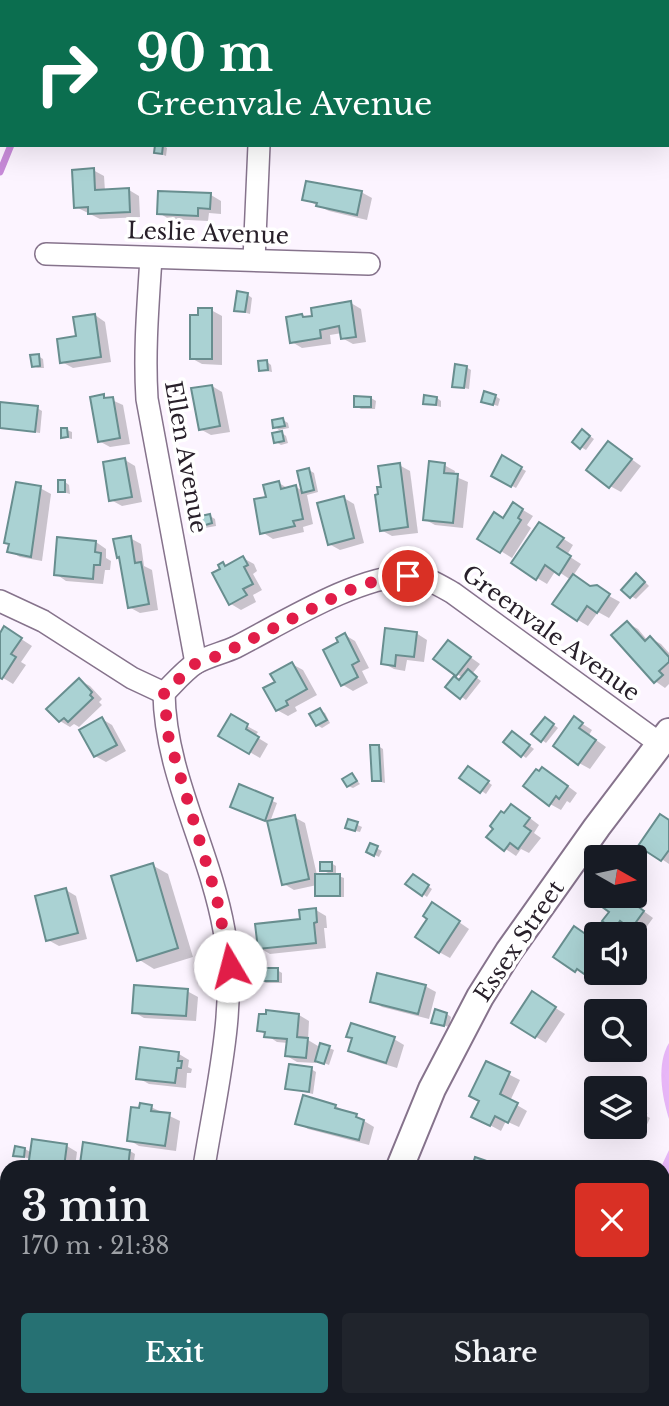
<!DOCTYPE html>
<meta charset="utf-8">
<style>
:root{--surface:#171b24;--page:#20242c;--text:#f1f3f6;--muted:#9ea1a6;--accent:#267173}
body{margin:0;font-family:"Libre Baskerville",serif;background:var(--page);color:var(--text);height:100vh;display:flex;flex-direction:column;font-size:26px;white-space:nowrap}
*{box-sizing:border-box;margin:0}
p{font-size:23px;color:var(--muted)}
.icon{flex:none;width:38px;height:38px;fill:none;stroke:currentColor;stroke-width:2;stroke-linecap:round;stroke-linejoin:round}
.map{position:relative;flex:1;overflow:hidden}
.drawer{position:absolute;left:0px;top:1160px;width:670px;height:247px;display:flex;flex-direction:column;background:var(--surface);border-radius:21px 21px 0 0;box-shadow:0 7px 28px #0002}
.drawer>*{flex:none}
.guide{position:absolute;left:0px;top:0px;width:670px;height:147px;box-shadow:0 7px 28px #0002;background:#0b6e4f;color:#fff;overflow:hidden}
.needle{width:46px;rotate:99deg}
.controls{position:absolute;left:584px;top:845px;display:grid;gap:14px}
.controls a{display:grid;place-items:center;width:63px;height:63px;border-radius:7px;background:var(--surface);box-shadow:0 7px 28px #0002;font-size:35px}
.pin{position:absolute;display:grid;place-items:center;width:60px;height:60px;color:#fff;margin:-30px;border:4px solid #fff;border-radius:50%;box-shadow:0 2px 7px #0007}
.me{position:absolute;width:77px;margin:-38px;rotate:352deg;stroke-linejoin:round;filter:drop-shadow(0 0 5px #0008)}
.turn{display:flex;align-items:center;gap:24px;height:147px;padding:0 21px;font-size:32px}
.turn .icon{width:91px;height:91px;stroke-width:2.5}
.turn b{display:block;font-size:49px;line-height:60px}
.round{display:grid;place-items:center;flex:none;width:74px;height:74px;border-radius:7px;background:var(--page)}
.head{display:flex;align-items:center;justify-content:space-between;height:119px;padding:0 21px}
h1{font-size:42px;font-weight:600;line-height:52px}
.button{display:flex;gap:14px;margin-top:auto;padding:14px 21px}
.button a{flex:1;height:80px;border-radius:7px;background:var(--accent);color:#fff;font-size:28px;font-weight:600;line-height:80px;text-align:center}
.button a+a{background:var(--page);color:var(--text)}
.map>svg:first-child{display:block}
</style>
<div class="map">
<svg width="669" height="1406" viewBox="0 0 669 1406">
<rect width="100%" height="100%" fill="#fcf4ff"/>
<g fill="#f7e2fd">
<polygon points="663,1310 669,1316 669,1344 663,1358"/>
<polygon points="226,1400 298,1400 306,1406 222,1406"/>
<polygon points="462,1400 641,1400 639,1406 472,1406"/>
</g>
<g fill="#e8b6f7">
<path d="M669,1043v76c-7,-22 -13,-55 0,-76z"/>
<polygon points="669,1150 669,1237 663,1240 663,1167 661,1167"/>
</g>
<g fill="#0003">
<polygon points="163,145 167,148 166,156 156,152"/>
<polygon points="93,170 104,176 105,191 129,190 139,196 140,217 100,219 76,207"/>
<polygon points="361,192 372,198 367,220 329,211 304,199"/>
<polygon points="211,195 221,201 221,214 209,213 208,221 169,219 159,213"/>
<polygon points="248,295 252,298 250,314 236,310"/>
<polygon points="351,303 361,309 366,342 353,344 342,338 342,333 330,335 331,344 302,348 292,342 302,316 306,319"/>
<polygon points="211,310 222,316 222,365 202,364 191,358 200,317"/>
<polygon points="95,315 105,322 111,362 73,368 62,362"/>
<polygon points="38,356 43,359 44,368 38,368 33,366"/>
<polygon points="267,362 271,365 272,372 261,370"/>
<polygon points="466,367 471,370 469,389 454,386"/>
<polygon points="212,386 222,392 230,432 211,435 200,429"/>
<polygon points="103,396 123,405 130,444 110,447 99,441"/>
<polygon points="495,396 500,399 498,406 488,403"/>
<polygon points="371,398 376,401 375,409 361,409 356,406"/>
<polygon points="437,398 441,401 441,407 425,403"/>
<polygon points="37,408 42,411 40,433 0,427 0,416"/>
<polygon points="283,420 288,423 289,428 279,430 275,427"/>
<polygon points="67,430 72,432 72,439 63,437"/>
<polygon points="282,433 286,436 288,443 281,445 276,442"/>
<polygon points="587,434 594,439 586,450 581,447"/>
<polygon points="609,443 641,466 621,492 610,486"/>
<polygon points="503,458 526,471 516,488 493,475"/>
<polygon points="125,460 135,466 142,502 122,506 111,500"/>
<polygon points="399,465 410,471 418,533 392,536 381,530 383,488"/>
<polygon points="444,465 455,471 454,476 468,482 463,528 435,525 424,519"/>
<polygon points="309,470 314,473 318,492 307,495 313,524 303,527 304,532 273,539 262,532 268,498 279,483 289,489 296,487 303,491"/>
<polygon points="65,482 69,485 70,494 60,491"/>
<polygon points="40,488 51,494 42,561 20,557 9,551"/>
<polygon points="344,498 354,504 364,543 340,550 329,544"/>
<polygon points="513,504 533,516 527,525 531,528 512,558 480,538 504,520"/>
<polygon points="210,516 215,519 216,526 205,528 200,526"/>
<polygon points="550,530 573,545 567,555 581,564 573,576 620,602 609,618 598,612 588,626 578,620 571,580 556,570 547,584 537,578"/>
<polygon points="130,538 141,544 144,566 152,570 158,610 140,613 129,607 121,558 118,557"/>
<polygon points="96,542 106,549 106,558 111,561 110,570 105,570 103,584 66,581 56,574"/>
<polygon points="243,558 254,564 257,571 253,574 262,590 253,595 256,602 241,610 231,604 223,564 228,567"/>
<polygon points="641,578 649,586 636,599 631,596"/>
<polygon points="627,623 638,629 648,641 650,638 661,644 669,653 669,684 665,688 655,681"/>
<polygon points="416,633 427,640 424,662 407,660 405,671 394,669 383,663"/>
<polygon points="15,635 32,646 21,662 26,665 13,684 0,676 0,636"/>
<polygon points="345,635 355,641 369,668 362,671 368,683 353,691 343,685"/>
<polygon points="449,642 480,664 472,674 481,681 466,700 448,687 460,682 463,678 457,674"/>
<polygon points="292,664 303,670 317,695 295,707 297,711 288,716 277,710 277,683"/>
<polygon points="79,680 90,686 102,699 99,702 102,705 79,727 74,724 70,727 60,721"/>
<polygon points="320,710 325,713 330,723 322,728 317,725"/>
<polygon points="231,717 258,732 255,736 268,744 260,758 221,735"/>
<polygon points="102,719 112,725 126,751 106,762 95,756"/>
<polygon points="575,719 592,730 589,735 606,747 590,769 579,763"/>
<polygon points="550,722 558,728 546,743 542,740"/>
<polygon points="517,736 534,749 526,758 522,755"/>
<polygon points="378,746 383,749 385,783 374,780"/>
<polygon points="473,771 492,785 486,794 462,777"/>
<polygon points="352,775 360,784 353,788 348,786"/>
<polygon points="553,775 577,793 570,803 567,801 561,810 550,804"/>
<polygon points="240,787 277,803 270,822 237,809"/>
<polygon points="522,812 539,825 534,833 541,838 529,853 521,849 516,856 488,837"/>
<polygon points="294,817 305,823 317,875 332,875 322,870 331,863 336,866 336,875 344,878 344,897 322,897 317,895 317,885 294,890 284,884"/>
<polygon points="349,821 362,827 360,832 352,830"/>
<polygon points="669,821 669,864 641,845"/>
<polygon points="370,845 382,851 379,857 373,854"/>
<polygon points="152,865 168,874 193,957 154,969 138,959"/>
<polygon points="418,879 432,889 427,897 408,884"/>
<polygon points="635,885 647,894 638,907 653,918 642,933 631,927 626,934 615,928 611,911 600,896 635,896"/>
<polygon points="66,890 76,896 87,939 59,946 48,940"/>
<polygon points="316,910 326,916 327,928 324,928 326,948 270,954 260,948"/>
<polygon points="443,911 469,929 450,958 439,952"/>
<polygon points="585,935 597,943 597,973 603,973 598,981 588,975 587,976 556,956"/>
<polygon points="277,970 282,973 282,983 266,983 261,980"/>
<polygon points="425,986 436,992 429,1019 382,1007 372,1001"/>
<polygon points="187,991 198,997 196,1021 144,1018 134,1012"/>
<polygon points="543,1000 565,1014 546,1043 514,1023"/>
<polygon points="447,1014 451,1017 449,1027 433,1022"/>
<polygon points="299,1015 309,1021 308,1040 318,1046 317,1054 329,1048 334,1050 329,1065 317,1060 316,1063 297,1062 287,1056 288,1043 277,1042 259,1030"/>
<polygon points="354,1039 394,1039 404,1045 397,1068 361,1057 350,1051"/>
<polygon points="179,1054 189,1060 188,1067 192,1069 191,1073 187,1073 186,1088 149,1084 138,1078"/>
<polygon points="486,1063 520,1080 510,1101 527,1111 519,1127 506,1121 501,1131 484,1122 481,1101"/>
<polygon points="311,1069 316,1072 313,1094 287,1088"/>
<polygon points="335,1106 356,1116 374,1127 369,1145 308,1129 297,1123"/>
<polygon points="151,1107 180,1121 176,1151 139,1146 129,1140"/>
<polygon points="635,1110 650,1118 645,1129 635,1124"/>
<polygon points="67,1146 77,1152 75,1167 30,1167 31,1159 15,1155 25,1149 32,1153"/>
<polygon points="130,1151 135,1154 133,1167 94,1167 82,1163"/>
<polygon points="7,1279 7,1311 0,1312 0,1280"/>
<polygon points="121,1400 166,1400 176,1406 122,1406"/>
<polygon points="516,1400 599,1400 596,1406 511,1406"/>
<polygon points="612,1400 646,1400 657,1406 610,1406"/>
</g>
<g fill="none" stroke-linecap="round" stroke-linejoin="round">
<g stroke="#c78ad8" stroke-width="7">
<polyline points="94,2 96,0"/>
<polyline points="0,172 11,145"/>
</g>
</g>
<g fill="#aad2d3" stroke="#688e8f" stroke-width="2">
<polygon points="155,145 163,145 162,154 154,153"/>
<polygon points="94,168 95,190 129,188 130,212 88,214 88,207 74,208 72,170"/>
<polygon points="306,181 362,191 357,215 316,206 317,203 302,200"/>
<polygon points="158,191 211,193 210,209 198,208 198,216 157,214"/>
<polygon points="237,291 248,293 245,312 234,311"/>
<polygon points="351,301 356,337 341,339 339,326 320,330 321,338 290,343 286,317 302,314 303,317 312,316 311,308"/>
<polygon points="198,308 212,308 212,359 190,359 190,315 198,315"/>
<polygon points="95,314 101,357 60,363 57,339 76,336 73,317"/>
<polygon points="39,354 40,366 32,367 30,355"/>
<polygon points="267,360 268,370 259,371 258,361"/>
<polygon points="455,364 467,366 464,388 452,387"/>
<polygon points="212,385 220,426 199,430 191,388"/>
<polygon points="484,391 496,395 493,405 481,402"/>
<polygon points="104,394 104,398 113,397 120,438 98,442 90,397"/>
<polygon points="424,395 437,397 436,405 423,404"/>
<polygon points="354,396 371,397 371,407 354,407"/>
<polygon points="0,402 38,406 35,432 0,428"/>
<polygon points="283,418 285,426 273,428 272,420"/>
<polygon points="61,428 67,428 68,437 61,438"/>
<polygon points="582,429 590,436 580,449 572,442"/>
<polygon points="282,431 284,441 274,443 272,433"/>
<polygon points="608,441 632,459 609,488 586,470"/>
<polygon points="502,455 522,467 511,487 491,476"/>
<polygon points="125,458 132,497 109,501 103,462"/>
<polygon points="429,461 445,463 444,473 458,474 453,523 423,520"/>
<polygon points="400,463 408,527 380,531 375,495 378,494 377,487 381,487 378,466"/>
<polygon points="309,468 314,490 302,493 297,471"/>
<rect x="58" y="480" width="7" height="12"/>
<polygon points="279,481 281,489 296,485 303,519 293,521 295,526 260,534 254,499 266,497 263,485"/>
<polygon points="16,482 41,486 31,557 7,552 9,544 4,543"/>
<polygon points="344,496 354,538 328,545 317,503"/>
<polygon points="513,502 523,509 518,518 521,520 500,553 477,539 494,512 503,518"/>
<polygon points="210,514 212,523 199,527 196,517"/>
<polygon points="539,522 564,538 557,547 571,556 559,575 545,565 536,580 511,563"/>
<polygon points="131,536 135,563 141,562 149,604 128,608 119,557 117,558 113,539"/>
<polygon points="57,537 96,541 95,552 101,553 100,565 94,565 93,579 54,575"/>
<polygon points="243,556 248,565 244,567 253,584 243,589 247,595 229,605 212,573 220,569 218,565 223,562 225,566"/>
<polygon points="636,573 645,582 630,598 621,590"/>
<polygon points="573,574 590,586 597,585 610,594 597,613 587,606 577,621 552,604"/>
<polygon points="627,621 645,641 650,636 669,657 669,662 659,671 663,675 654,683 611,635"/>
<polygon points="4,626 22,638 11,654 16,657 2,679 0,678 0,633"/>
<polygon points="385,628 417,632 414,657 396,655 395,666 381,664"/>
<polygon points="345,633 359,661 352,665 358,677 341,686 323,650 338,642 336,638"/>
<polygon points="448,640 471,657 456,676 433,659"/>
<polygon points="292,662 307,689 286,701 288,705 276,711 263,688 275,682 270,674"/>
<polygon points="468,669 477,677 460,699 445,687 454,676 459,680"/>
<polygon points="79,678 92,692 90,695 93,698 68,722 64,718 59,722 46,709"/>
<polygon points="320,708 327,720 316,726 309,714"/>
<polygon points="231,714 248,724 246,729 259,737 249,754 218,736"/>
<polygon points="574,716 583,723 579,728 596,740 578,765 553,746"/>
<polygon points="102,717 117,745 94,757 79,730"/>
<polygon points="545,717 554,724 541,742 531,734"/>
<polygon points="512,731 530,745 521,757 503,742"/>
<polygon points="370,745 379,745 381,781 372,781"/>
<polygon points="468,766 489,781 480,793 459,778"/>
<polygon points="542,767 568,786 559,799 556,796 549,806 523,786 536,769 539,771"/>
<polygon points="352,773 357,781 347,787 342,779"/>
<polygon points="239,784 273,798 265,821 230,807"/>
<polygon points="511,804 530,818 524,826 531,831 518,849 510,843 504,851 486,837 493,829 490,826 501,811 504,813"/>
<polygon points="660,814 669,820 669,850 661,861 638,846"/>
<polygon points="295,815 309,879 282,885 267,821"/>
<polygon points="348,819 358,822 355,831 345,828"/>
<polygon points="370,843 378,846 374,856 366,852"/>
<rect x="320" y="862" width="12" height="9"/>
<polygon points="153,863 178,948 137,961 111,876"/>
<rect x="315" y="874" width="25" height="22"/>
<polygon points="413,874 429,885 422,896 405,884"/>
<polygon points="66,888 78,933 46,941 35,896"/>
<polygon points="598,896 631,896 629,900 644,911 631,929 620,921 614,930 602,921 609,912 594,901"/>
<polygon points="432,902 460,921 439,953 415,937 427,919 423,916"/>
<polygon points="316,908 317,922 314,923 316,943 258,949 255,924 300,919 299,910"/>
<polygon points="574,926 597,942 587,958 595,963 587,976 577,969 575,972 553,957"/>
<rect x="259" y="968" width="19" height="13"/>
<polygon points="377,973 426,985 418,1014 370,1002"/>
<polygon points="134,985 188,989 186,1016 132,1013"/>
<polygon points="532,991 556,1007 535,1038 511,1023"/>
<polygon points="435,1009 447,1013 444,1026 431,1023"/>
<polygon points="266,1010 299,1014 297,1037 308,1038 306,1058 285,1056 287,1039 264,1037 265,1032 257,1031 259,1014 266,1014"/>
<polygon points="351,1023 395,1037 386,1063 348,1051 352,1038 346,1037"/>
<polygon points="320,1043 330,1046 324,1064 315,1061"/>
<polygon points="140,1047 179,1052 178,1061 182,1061 181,1068 177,1068 175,1083 136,1079"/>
<polygon points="486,1061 510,1072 500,1094 518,1103 508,1123 495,1116 490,1126 471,1117 479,1101 469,1096"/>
<polygon points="289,1064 312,1067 309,1092 285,1089"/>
<polygon points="303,1095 336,1105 335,1108 357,1114 356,1117 364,1120 359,1140 295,1124"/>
<polygon points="140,1103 152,1105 151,1111 170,1113 165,1146 127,1141 131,1107 139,1108"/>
<polygon points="635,1108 646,1114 640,1128 635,1126"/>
<polygon points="32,1139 67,1144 64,1167 28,1167"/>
<polygon points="83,1142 130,1150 128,1167 99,1167 80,1164"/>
<polygon points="15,1146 25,1148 24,1157 13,1156"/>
<polygon points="475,1157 504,1167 472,1167"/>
<polygon points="309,1163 328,1167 308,1167"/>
<polygon points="7,1277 7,1305 0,1305 0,1278"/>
<rect x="120" y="1400" width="46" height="6"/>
<polygon points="513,1400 587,1400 583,1406 509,1406"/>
<polygon points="611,1400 641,1400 639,1406 608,1406"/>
</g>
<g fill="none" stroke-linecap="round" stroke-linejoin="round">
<g stroke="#86738c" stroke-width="14">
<g id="service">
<polyline points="481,1406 485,1400"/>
<polyline points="600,1406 603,1400"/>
</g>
</g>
<g stroke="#86738c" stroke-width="24">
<g id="minor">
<polyline points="46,254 369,264"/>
<path d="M151,258c-3,47 -7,94 -4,141l49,264"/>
<polyline points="254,260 259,145"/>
<path d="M0,601l43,20 89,57 32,15c10,-10 21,-23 32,-30 12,-7 27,-10 40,-16 45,-23 123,-72 172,-71 17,0 31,9 45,17l206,150"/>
<path d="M164,693c1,81 46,157 60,237 14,75 -8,161 -20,237"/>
<polyline points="198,1400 198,1406"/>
</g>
</g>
<g stroke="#86738c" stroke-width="30">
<g id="tertiary">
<polyline points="400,1167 432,1089 480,997 509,951 597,827 669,732"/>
<polyline points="348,1406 348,1400"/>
</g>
</g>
<g stroke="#86738c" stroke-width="33">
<g id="secondary">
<polyline points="0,1358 7,1357"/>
<polyline points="408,1400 420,1406"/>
</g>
</g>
<use href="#service" stroke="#fff" stroke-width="10"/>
<use href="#minor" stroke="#fff" stroke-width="21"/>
<use href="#tertiary" stroke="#fff" stroke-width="26"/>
<use href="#secondary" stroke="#fff" stroke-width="30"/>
</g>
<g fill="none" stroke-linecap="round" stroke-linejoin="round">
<polyline stroke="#e11d48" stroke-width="12" stroke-dasharray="0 21.6" points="230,966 217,899 168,735 164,693 196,663 220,655 345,592 368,583 408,576"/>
</g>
<g text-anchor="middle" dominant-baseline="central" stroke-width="7" stroke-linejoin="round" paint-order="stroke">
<g font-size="23" fill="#28202a" stroke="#fff">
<text transform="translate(208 233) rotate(2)">Leslie Avenue</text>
<text transform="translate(186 457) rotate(80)">Ellen Avenue</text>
<text transform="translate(551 633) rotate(36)">Greenvale Avenue</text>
<text transform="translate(519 941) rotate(-56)">Essex Street</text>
</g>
</g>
</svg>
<div class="controls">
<a><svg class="needle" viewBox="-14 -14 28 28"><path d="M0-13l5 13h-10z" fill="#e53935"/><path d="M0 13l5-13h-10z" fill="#9ea1a6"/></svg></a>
<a><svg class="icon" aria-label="sound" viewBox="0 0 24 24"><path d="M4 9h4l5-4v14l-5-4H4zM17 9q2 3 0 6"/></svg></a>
<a><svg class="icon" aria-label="search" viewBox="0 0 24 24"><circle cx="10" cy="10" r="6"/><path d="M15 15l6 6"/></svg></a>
<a><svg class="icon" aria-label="layers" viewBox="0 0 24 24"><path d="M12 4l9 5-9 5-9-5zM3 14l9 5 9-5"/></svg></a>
</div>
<div class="pin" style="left:408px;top:576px;background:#d93025"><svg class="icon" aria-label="arrive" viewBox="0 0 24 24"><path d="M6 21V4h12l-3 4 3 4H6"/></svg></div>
<svg class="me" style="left:230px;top:966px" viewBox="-20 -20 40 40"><circle r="19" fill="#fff"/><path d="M0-13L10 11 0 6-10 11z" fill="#e11d48"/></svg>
<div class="guide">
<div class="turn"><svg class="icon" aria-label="right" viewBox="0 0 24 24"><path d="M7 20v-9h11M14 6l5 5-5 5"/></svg><div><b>90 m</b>Greenvale Avenue</div></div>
</div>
<section class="drawer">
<div class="head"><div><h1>3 min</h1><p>170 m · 21:38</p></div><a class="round" style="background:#d93025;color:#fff"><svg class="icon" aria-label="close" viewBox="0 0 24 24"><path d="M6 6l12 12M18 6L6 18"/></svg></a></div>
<div class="button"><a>Exit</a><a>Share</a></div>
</section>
</div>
